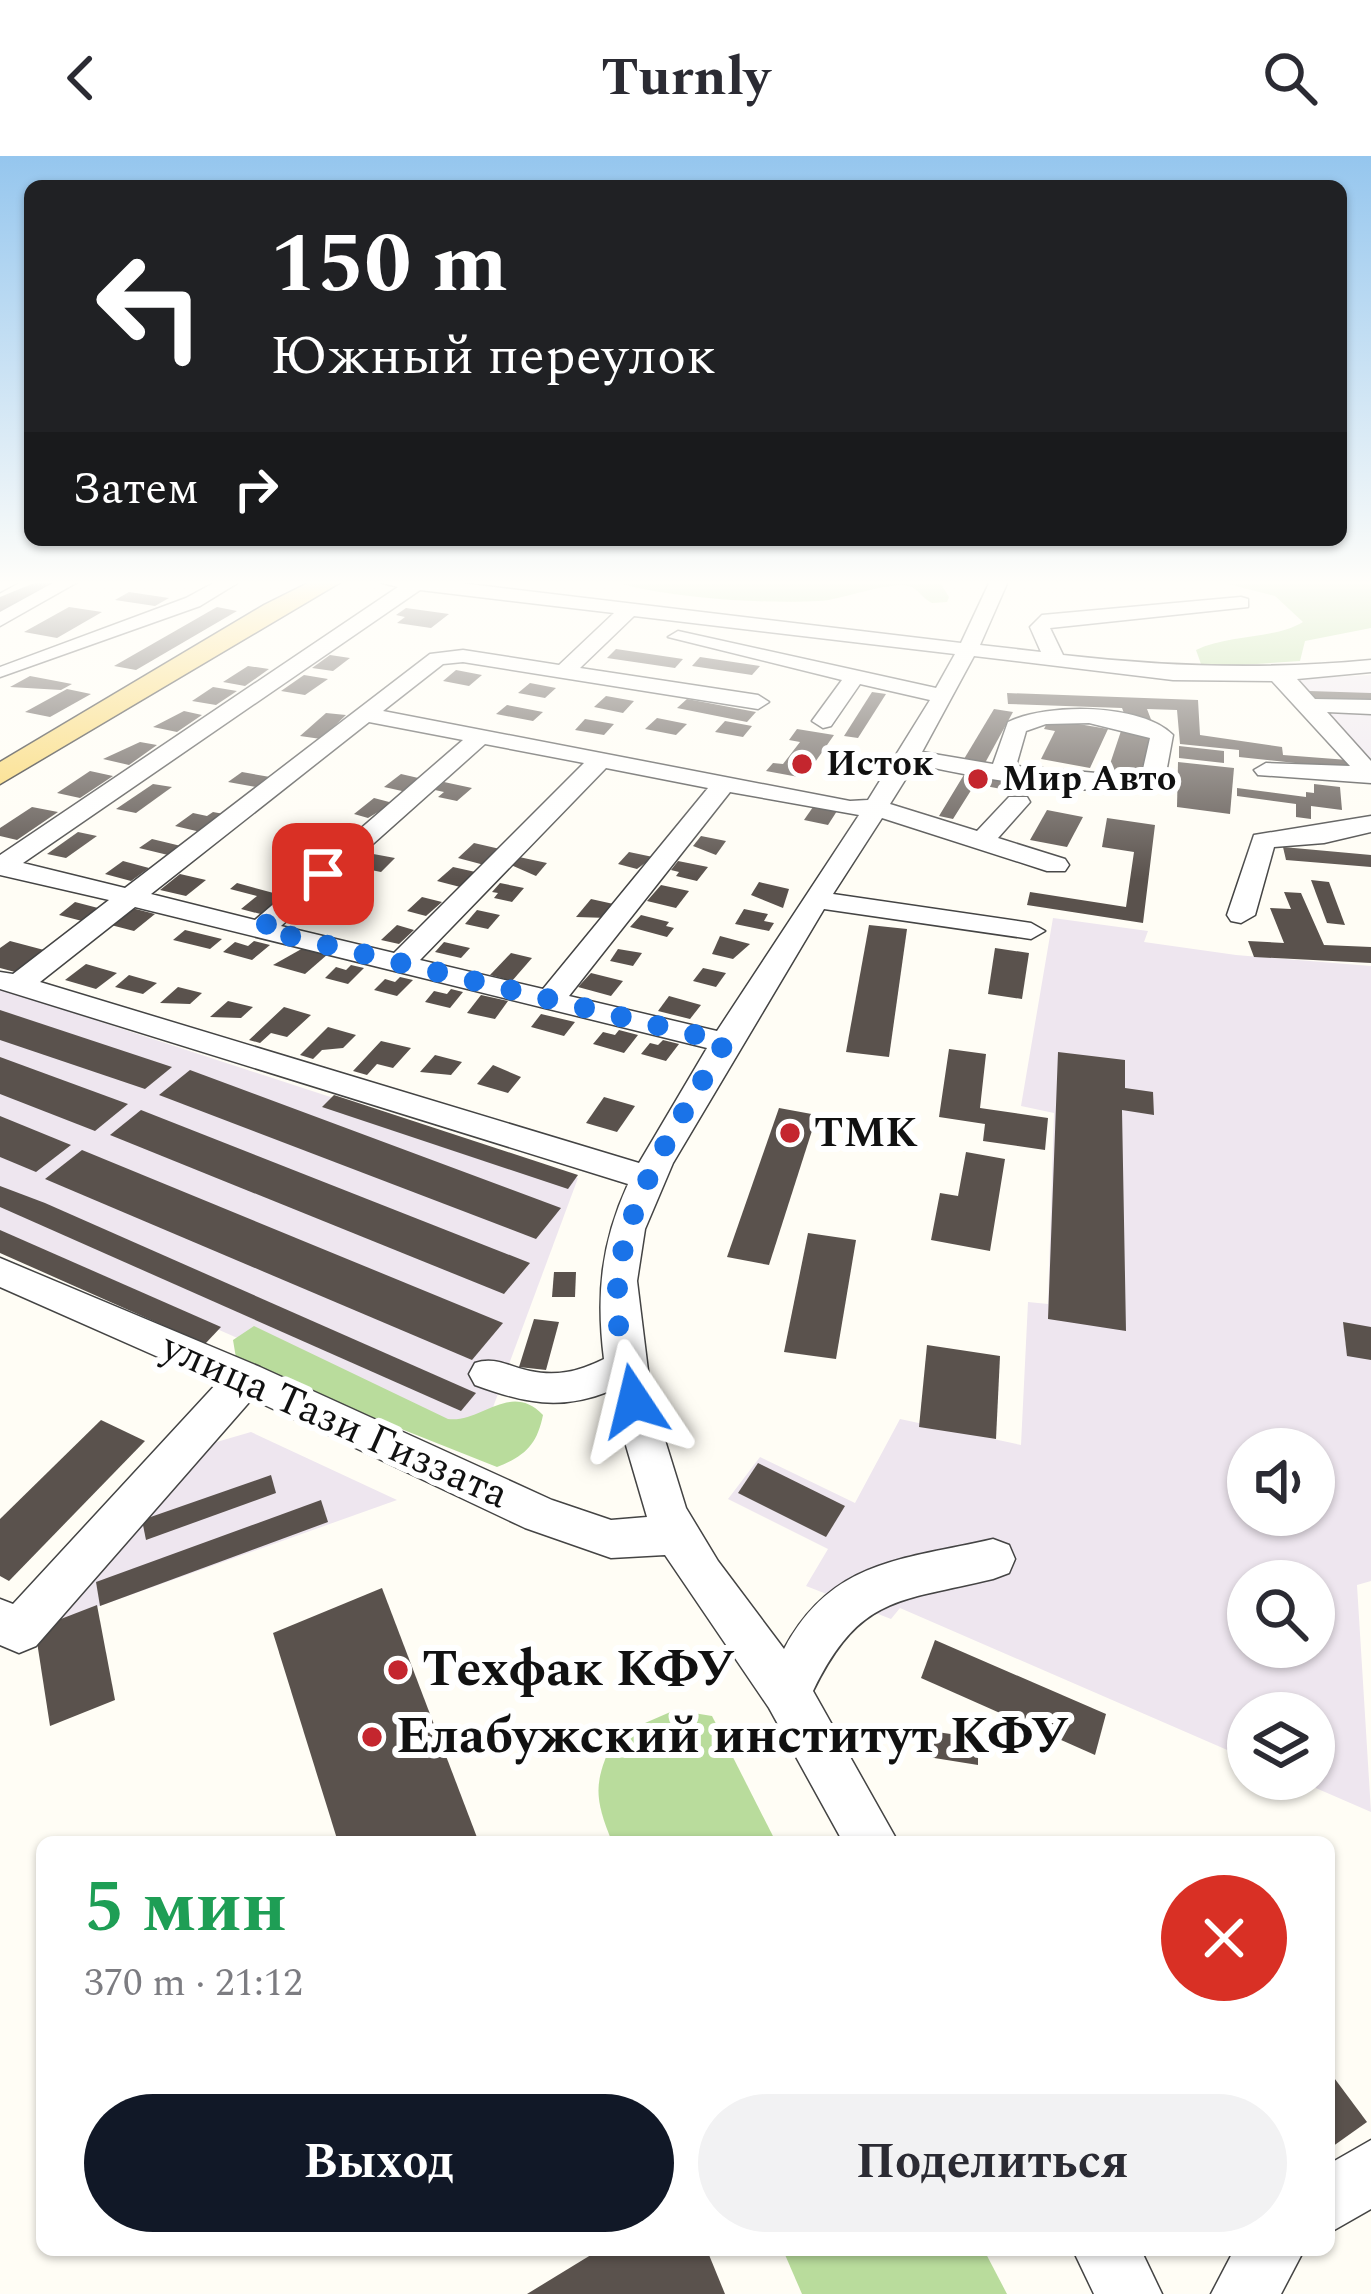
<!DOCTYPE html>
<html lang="ru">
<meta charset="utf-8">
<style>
:root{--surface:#fff;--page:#f2f2f3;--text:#2b2b33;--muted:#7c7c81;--accent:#111827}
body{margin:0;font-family:Spectral,serif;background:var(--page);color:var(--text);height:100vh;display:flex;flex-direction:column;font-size:45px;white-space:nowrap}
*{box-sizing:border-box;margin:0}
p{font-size:39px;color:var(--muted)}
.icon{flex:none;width:66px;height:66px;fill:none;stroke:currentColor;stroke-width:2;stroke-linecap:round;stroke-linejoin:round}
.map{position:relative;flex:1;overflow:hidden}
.sheet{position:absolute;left:36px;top:1680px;width:1299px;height:420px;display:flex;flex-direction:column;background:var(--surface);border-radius:18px;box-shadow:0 3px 9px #0004}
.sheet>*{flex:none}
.guide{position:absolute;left:24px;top:24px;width:1323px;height:366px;border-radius:18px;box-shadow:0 3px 9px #0004;background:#202124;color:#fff;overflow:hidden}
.buttons{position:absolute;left:1227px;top:1272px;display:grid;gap:24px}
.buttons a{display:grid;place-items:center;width:108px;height:108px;border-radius:50%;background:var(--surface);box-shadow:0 3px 9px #0004;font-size:60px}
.pin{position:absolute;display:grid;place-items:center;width:102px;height:102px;color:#fff;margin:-51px;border-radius:24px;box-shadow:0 6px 18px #0006}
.me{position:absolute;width:132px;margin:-66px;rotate:350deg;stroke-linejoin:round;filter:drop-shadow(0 0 9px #0008)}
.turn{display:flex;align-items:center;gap:42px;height:252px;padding:0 48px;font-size:54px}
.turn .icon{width:156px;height:156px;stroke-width:2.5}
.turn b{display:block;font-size:84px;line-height:102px}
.then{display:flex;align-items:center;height:114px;padding:0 48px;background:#0003;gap:24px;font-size:45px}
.round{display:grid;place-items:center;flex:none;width:126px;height:126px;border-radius:63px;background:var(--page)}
.summary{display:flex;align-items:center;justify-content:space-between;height:204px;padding:0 48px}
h1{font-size:72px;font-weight:700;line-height:90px;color:#1e9e55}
.action{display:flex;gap:24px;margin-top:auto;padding:24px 48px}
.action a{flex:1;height:138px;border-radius:72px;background:var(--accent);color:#fff;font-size:48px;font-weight:700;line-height:138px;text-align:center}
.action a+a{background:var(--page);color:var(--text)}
header{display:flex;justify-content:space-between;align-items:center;height:156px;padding:0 48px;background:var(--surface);font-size:54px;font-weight:700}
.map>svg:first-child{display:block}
</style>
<header><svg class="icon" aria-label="back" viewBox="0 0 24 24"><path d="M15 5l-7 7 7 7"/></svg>Turnly<svg class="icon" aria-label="search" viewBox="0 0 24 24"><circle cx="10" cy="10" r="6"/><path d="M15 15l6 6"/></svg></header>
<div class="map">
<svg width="1371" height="2138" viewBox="0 0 1371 2138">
<rect width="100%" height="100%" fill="#fffdf5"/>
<g fill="#eee6ef" fill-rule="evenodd">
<polygon points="1371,519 1371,609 1294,523"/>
<path d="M1053,762l95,13 -4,11 92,13 135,11v615l-14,4 14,227 -76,-33h19v-66h-66v46l-348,-151 -9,11 -85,-33 22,-37 -100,-50 32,-42 95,46 45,-84 121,26 7,-143 20,2 6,-191 -33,-7zM1248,1293h66v66h-66zM1248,1425h66v66h-66z"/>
<polygon points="0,833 578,1022 479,1289 0,1077"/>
<polygon points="251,1276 397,1344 35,1473 213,1287"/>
</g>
<g fill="#b9dc9c">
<path d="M605,423h333l11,18 -2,5 -15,1c-9,-4 -13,-13 -20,-16 -19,-8 -70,13 -93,14 -59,3 -159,-3 -214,-22z"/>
<path d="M1209,423h162v49l-66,13 -5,20 -89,6 -10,-3 -5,-14c33,-16 80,-11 107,-28l-28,-26z"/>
<path d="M254,1170l194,93c34,4 62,-38 95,-4 -6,30 -18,41 -46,52l-244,-97 -17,-12 -3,-18z"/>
<path d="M675,1554l37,6 64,126h-164c-19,-47 -18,-60 3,-106z"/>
<polygon points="783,2094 984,2094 1007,2138 802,2138"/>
</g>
<g fill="#5a524d">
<polygon points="44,423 65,426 0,457 0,441"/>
<polygon points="129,436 169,442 155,450 115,444"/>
<polygon points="69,451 102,456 57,482 24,476"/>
<polygon points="217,451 237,455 136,514 114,510"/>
<polygon points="406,452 449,458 431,472 397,467 405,461 396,459"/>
<polygon points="616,493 683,503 675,512 607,502"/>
<polygon points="330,499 350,502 333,515 312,512"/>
<polygon points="700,501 760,510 752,519 692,510"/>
<polygon points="248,510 269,513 245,530 223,526"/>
<polygon points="456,514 482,519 469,530 443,525"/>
<polygon points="304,519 328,523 305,539 281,535"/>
<polygon points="30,520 72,528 61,534 10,531"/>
<polygon points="530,527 556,532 545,542 518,537"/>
<polygon points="213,531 237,535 216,549 192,545"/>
<polygon points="67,533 91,538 50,561 25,556"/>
<polygon points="1309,535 1371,537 1371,548 1316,546"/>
<polygon points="872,536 886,538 858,582 844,580"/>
<polygon points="1007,537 1198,544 1200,579 1282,591 1283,599 1348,604 1351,613 1239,601 1239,594 1180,588 1177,554 1147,553 1152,566 1127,565 1122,552 1008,548"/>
<polygon points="606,540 634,545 623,557 594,551"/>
<polygon points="687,543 756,556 747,566 677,552"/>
<polygon points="507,549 543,556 533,565 496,558"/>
<polygon points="994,553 1013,556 985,607 964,603"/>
<polygon points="184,555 202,559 177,576 153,571"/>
<polygon points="326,557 346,559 321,583 300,580"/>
<polygon points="657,562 687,568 676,579 645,573"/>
<polygon points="585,563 614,568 604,579 575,574"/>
<polygon points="1049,563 1108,573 1090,612 1041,603 1055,575 1044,573"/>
<polygon points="725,565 752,570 743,581 715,576"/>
<polygon points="1122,572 1152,577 1140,619 1108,614"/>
<polygon points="797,573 834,579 804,622 766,615 773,607 783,608 800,586 789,584"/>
<polygon points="140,586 157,589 129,609 103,603"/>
<polygon points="1179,590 1224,595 1224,607 1179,602"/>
<polygon points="1178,606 1234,612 1230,658 1177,651"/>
<polygon points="90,615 113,620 80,642 57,637"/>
<polygon points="242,616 270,621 256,631 228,626"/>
<polygon points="965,617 1021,628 1017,636 975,628 953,663 939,660"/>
<polygon points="401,618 427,624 411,637 384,631"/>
<polygon points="444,626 472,632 457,645 438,641 444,636 435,634"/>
<polygon points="153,628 172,631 136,657 116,653"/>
<polygon points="1314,628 1340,631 1342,654 1311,650 1311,663 1296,661 1296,648 1237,640 1237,632 1306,641 1306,636 1314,637"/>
<polygon points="374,642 393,647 368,662 354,658"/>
<polygon points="32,651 58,656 17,684 0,680 0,672"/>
<polygon points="813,651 837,655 828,669 804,664"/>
<polygon points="1047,654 1083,661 1067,691 1030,684"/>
<polygon points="213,656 229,659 205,677 175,670 193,657 207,660"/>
<polygon points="1107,662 1155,669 1143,767 1027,749 1030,736 1126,751 1134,696 1102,691"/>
<polygon points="78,676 97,680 66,702 47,698"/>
<polygon points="701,680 726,685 716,699 693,690"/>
<polygon points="152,683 181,690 168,699 139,692"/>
<polygon points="474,687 500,693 488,710 458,702"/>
<polygon points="1283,691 1371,699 1371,711 1286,704"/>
<polygon points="629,696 653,701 637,713 618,708"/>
<polygon points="368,697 395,702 381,716 366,713 373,706 361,704"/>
<polygon points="519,701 547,707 536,720 511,709"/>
<polygon points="123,705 149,712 131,725 105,718"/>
<polygon points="678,705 708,711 697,725 676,720 679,716 671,714"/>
<polygon points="453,711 480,717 464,732 437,725"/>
<polygon points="289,712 314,718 292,729 274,724"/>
<polygon points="180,718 206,724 186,740 160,734"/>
<polygon points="339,720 366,725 351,739 330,734"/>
<polygon points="1311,724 1329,726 1345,769 1327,767"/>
<polygon points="759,726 789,733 783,752 751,739"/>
<polygon points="237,727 281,739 273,745 284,748 268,760 241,753 257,740 230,733"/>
<polygon points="500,727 524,732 512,746 494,742 498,737 492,736"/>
<polygon points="661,729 689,735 676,752 647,745"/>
<polygon points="1284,736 1301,737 1324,789 1371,791 1371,807 1254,801 1248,785 1284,787 1270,752 1291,753"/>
<polygon points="422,741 442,746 426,760 407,755"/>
<polygon points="591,743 618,749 608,762 576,761"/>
<polygon points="75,746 98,752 82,765 59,759"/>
<polygon points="128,751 155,758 134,775 107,768"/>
<polygon points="744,753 768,758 764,765 774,767 769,775 735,768"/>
<polygon points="477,754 500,759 488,773 465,768"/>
<polygon points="641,759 669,766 666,770 674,772 667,781 630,771"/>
<polygon points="397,769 414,774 399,788 381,784"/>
<polygon points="869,769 907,773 889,901 846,896"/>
<polygon points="185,774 222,783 210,793 173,784"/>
<polygon points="720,780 750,788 733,803 712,798"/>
<polygon points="10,785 44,794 15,816 0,812 0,792"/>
<polygon points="254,785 270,789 252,804 223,796 235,786 248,790"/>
<polygon points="444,786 470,792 461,802 435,796"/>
<polygon points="305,791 328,798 305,818 273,809"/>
<polygon points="995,792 1029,797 1022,843 988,838"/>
<polygon points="618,793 642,797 633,810 610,805"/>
<polygon points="511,797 532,802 512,825 490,819"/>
<polygon points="86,808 117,817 96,833 65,824"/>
<polygon points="351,809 364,812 348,828 325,822 336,811 346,814"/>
<polygon points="703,812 726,817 716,831 693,825"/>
<polygon points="591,817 623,825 611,840 578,831"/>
<polygon points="129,819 157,827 143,838 115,831"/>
<polygon points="400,821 413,824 397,840 374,834 385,823 395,826"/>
<polygon points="178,831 202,837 190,848 160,847"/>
<polygon points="451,833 463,836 450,852 425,846 434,835 447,838"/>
<polygon points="481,839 508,845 495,863 467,857"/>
<polygon points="669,840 701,849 690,863 658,855"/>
<polygon points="228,845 253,851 241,862 210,861"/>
<polygon points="284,851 311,859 287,881 271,877 260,887 249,884"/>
<polygon points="0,854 172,911 145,933 0,884"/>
<polygon points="541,858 575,866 564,880 531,871"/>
<polygon points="328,871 356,879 343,892 322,894 313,903 300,899"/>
<polygon points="619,874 638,879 624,897 593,888 603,876 615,879"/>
<polygon points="663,884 679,888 666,905 641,898 650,887 658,889"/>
<polygon points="381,885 411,892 393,912 377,908 367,919 353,915"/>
<polygon points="949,893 986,898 980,952 1048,962 1045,994 983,985 985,968 939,961"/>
<polygon points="1058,896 1125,904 1125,932 1153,936 1154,959 1122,954 1126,1175 1048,1163"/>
<polygon points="435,899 462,906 451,919 420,916"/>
<polygon points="0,901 128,948 95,975 0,938"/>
<polygon points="493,909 521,921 508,937 477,928"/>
<polygon points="190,914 561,1052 536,1083 159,939"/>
<polygon points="334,939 578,1019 568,1033 322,951"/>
<polygon points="604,941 635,950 617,976 586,967"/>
<polygon points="779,952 817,959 769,1109 727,1101"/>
<polygon points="141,954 530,1107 504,1138 110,979"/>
<polygon points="0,960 71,989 36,1016 0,1001"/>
<polygon points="82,994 503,1167 472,1204 45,1023"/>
<polygon points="966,996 1005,1003 990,1095 931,1084 940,1037 958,1040"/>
<polygon points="0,1030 45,1047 476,1237 461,1255 0,1051"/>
<polygon points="0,1074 221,1171 205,1188 0,1097"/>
<polygon points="808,1077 856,1084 836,1203 784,1196"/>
<polygon points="554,1116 576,1116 575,1141 552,1141"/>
<polygon points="534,1163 559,1166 546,1214 519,1211"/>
<polygon points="1343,1166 1371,1171 1371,1204 1347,1200"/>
<polygon points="927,1189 1000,1200 996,1283 919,1271"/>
<polygon points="101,1264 145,1285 9,1425 0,1420 0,1363"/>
<polygon points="758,1307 845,1350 826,1381 738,1337"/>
<polygon points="271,1319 276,1337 146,1384 142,1364"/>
<polygon points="321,1344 328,1366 100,1450 96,1426"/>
<polygon points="382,1432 478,1684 474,1686 338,1686 273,1477"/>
<polygon points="97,1449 115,1544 50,1570 35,1473"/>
<polygon points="935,1484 1106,1558 1095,1599 921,1522"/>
<polygon points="930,1575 978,1582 978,1609 928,1601"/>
<polygon points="1329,1915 1367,1966 1329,1993"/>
<polygon points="599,2094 707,2094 725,2138 527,2138"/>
</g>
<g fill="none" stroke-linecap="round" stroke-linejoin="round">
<g stroke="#444" stroke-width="3">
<g id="minor">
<polygon points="0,423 24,423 0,436"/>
<polygon points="60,423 83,423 0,470 0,456"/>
<polygon points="221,423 244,423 200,450 0,521 0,511 186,442"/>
<path d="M368,423h59l534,64 30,-64h18l-29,66 61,7 -11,-25 12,-12 199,-18 7,2v8l-198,21 13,27c105,12 203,15 308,5v12l-74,7 18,20 56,1v14l-44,-2 44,49v22l-113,-8 -4,-5 12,-7 84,3 -78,-85 -99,-1 -199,-24 -52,96 71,12 15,-42c39,-19 133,-19 165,13l-7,38c-40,37 -199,2 -251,-9l-25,40 87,27 32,-34h18l3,5 -32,36 67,21 4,6 -4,6h-18l-165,-53 -49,76 198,29 14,8 -14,8 -207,-30 -151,254 -28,66 -8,52 14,114 35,113 32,53 66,88c48,-90 119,-89 209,-110l16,6 6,14 -6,14 -16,6c-95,23 -133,16 -180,112l85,151h-55l-74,-134 -104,-153 -54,3 -86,-30 -273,-129 -216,247 -17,7 -19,-8v-46l13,5 204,-221 -217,-96v-29l260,109 292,133 59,20 36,-3 -37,-126c-50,20 -86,12 -135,-6l-6,-11 6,-11c20,-7 35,4 55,8 28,6 49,0 74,-12 -8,-64 -3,-116 24,-175l-628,-195v-17l13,2 96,-74 -109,-25v-20l398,-268zM420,434l194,23 -55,52 -96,-15 -33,4 -305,234 -102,-25zM634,460l321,38 -19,34 -258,-57 -10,6 174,43 -30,41 11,7 8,-2 29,-42 70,16 -62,100 -18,1 -467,-90 60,-47 20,-2 295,47 11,-7 -11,-7 -178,-27zM369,566l94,18 -208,180 -104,-26zM1089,567l61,15 -7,31 -35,5 -92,-8 10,-35 20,-7zM485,588l99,19 -190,190 -113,-27zM606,612l102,20 -165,201 -123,-29zM730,636l129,23 -142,216 -148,-35zM135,751l572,141 -68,115 -599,-181z"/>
<polygon points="1371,660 1371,676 1324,687 1274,691 1255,759 1241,767 1231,765 1227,759 1254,679"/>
<polygon points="1371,1984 1371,2053 1329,2077 1329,2008"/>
<polygon points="1073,2094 1141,2094 1162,2138 1094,2138"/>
<polygon points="1234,2094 1304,2094 1281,2138 1211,2138"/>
</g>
</g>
<g stroke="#222" stroke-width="3">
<polygon id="major" points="316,423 346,423 0,628 0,606 264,449"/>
</g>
<use href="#minor" fill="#fff" fill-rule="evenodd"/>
<use href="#major" fill="#f9d66b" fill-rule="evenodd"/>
</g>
<linearGradient id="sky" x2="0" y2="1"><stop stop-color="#95c6ee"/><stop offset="0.59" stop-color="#fffefa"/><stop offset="1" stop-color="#fffefa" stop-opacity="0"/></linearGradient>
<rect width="1371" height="723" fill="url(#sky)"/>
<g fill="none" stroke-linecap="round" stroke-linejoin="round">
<path stroke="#1a73e8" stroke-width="21" stroke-dasharray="0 37.8" d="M323,718l-62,55 464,113c-45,80 -106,162 -108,257 -1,33 11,70 17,102"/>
</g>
<g fill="#c4262e" stroke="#fff" stroke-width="4.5">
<circle cx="802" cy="608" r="12"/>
<circle cx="978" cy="623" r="12"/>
<circle cx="790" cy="977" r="12"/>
<circle cx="398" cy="1514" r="12"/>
<circle cx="372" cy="1581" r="12"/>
</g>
<g text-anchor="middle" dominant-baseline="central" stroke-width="12" stroke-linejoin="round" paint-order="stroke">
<g font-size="36" font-weight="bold" fill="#111" stroke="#fff" text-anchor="start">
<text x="826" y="608">Исток</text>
<text x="1002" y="623">Мир Авто</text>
</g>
<g font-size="42" font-weight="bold" fill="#111" stroke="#fff" text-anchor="start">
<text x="814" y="977">ТМК</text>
</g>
<g font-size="42" fill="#111" stroke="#fff">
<text transform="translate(335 1265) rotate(24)">улица Тази Гиззата</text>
</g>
<g font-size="51" font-weight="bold" fill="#111" stroke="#fff" text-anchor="start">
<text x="422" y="1514">Техфак КФУ</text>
<text x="396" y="1581">Елабужский институт КФУ</text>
</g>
</g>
</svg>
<div class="buttons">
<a><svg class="icon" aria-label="sound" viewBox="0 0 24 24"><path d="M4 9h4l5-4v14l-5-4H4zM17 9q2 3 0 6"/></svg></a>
<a><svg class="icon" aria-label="search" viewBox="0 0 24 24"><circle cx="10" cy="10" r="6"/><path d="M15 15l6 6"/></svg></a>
<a><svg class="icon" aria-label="layers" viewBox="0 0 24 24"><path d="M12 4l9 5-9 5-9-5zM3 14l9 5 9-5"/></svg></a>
</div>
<div class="pin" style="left:323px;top:718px;background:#d93025"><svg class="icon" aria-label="arrive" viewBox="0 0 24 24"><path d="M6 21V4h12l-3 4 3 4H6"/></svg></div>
<svg class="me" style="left:634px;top:1245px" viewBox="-20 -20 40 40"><path d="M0-17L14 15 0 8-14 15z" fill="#1a73e8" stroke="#fff" stroke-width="4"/></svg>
<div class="guide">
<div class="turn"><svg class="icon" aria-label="left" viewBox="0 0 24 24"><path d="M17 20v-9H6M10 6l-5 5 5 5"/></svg><div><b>150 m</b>Южный переулок</div></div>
<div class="then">Затем<svg class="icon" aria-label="right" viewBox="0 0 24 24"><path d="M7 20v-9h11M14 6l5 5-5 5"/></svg></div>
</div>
<section class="sheet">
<div class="summary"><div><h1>5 мин</h1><p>370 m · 21:12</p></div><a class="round" style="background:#d93025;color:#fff"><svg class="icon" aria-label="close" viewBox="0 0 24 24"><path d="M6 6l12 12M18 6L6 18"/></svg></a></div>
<div class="action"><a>Выход</a><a>Поделиться</a></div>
</section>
</div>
